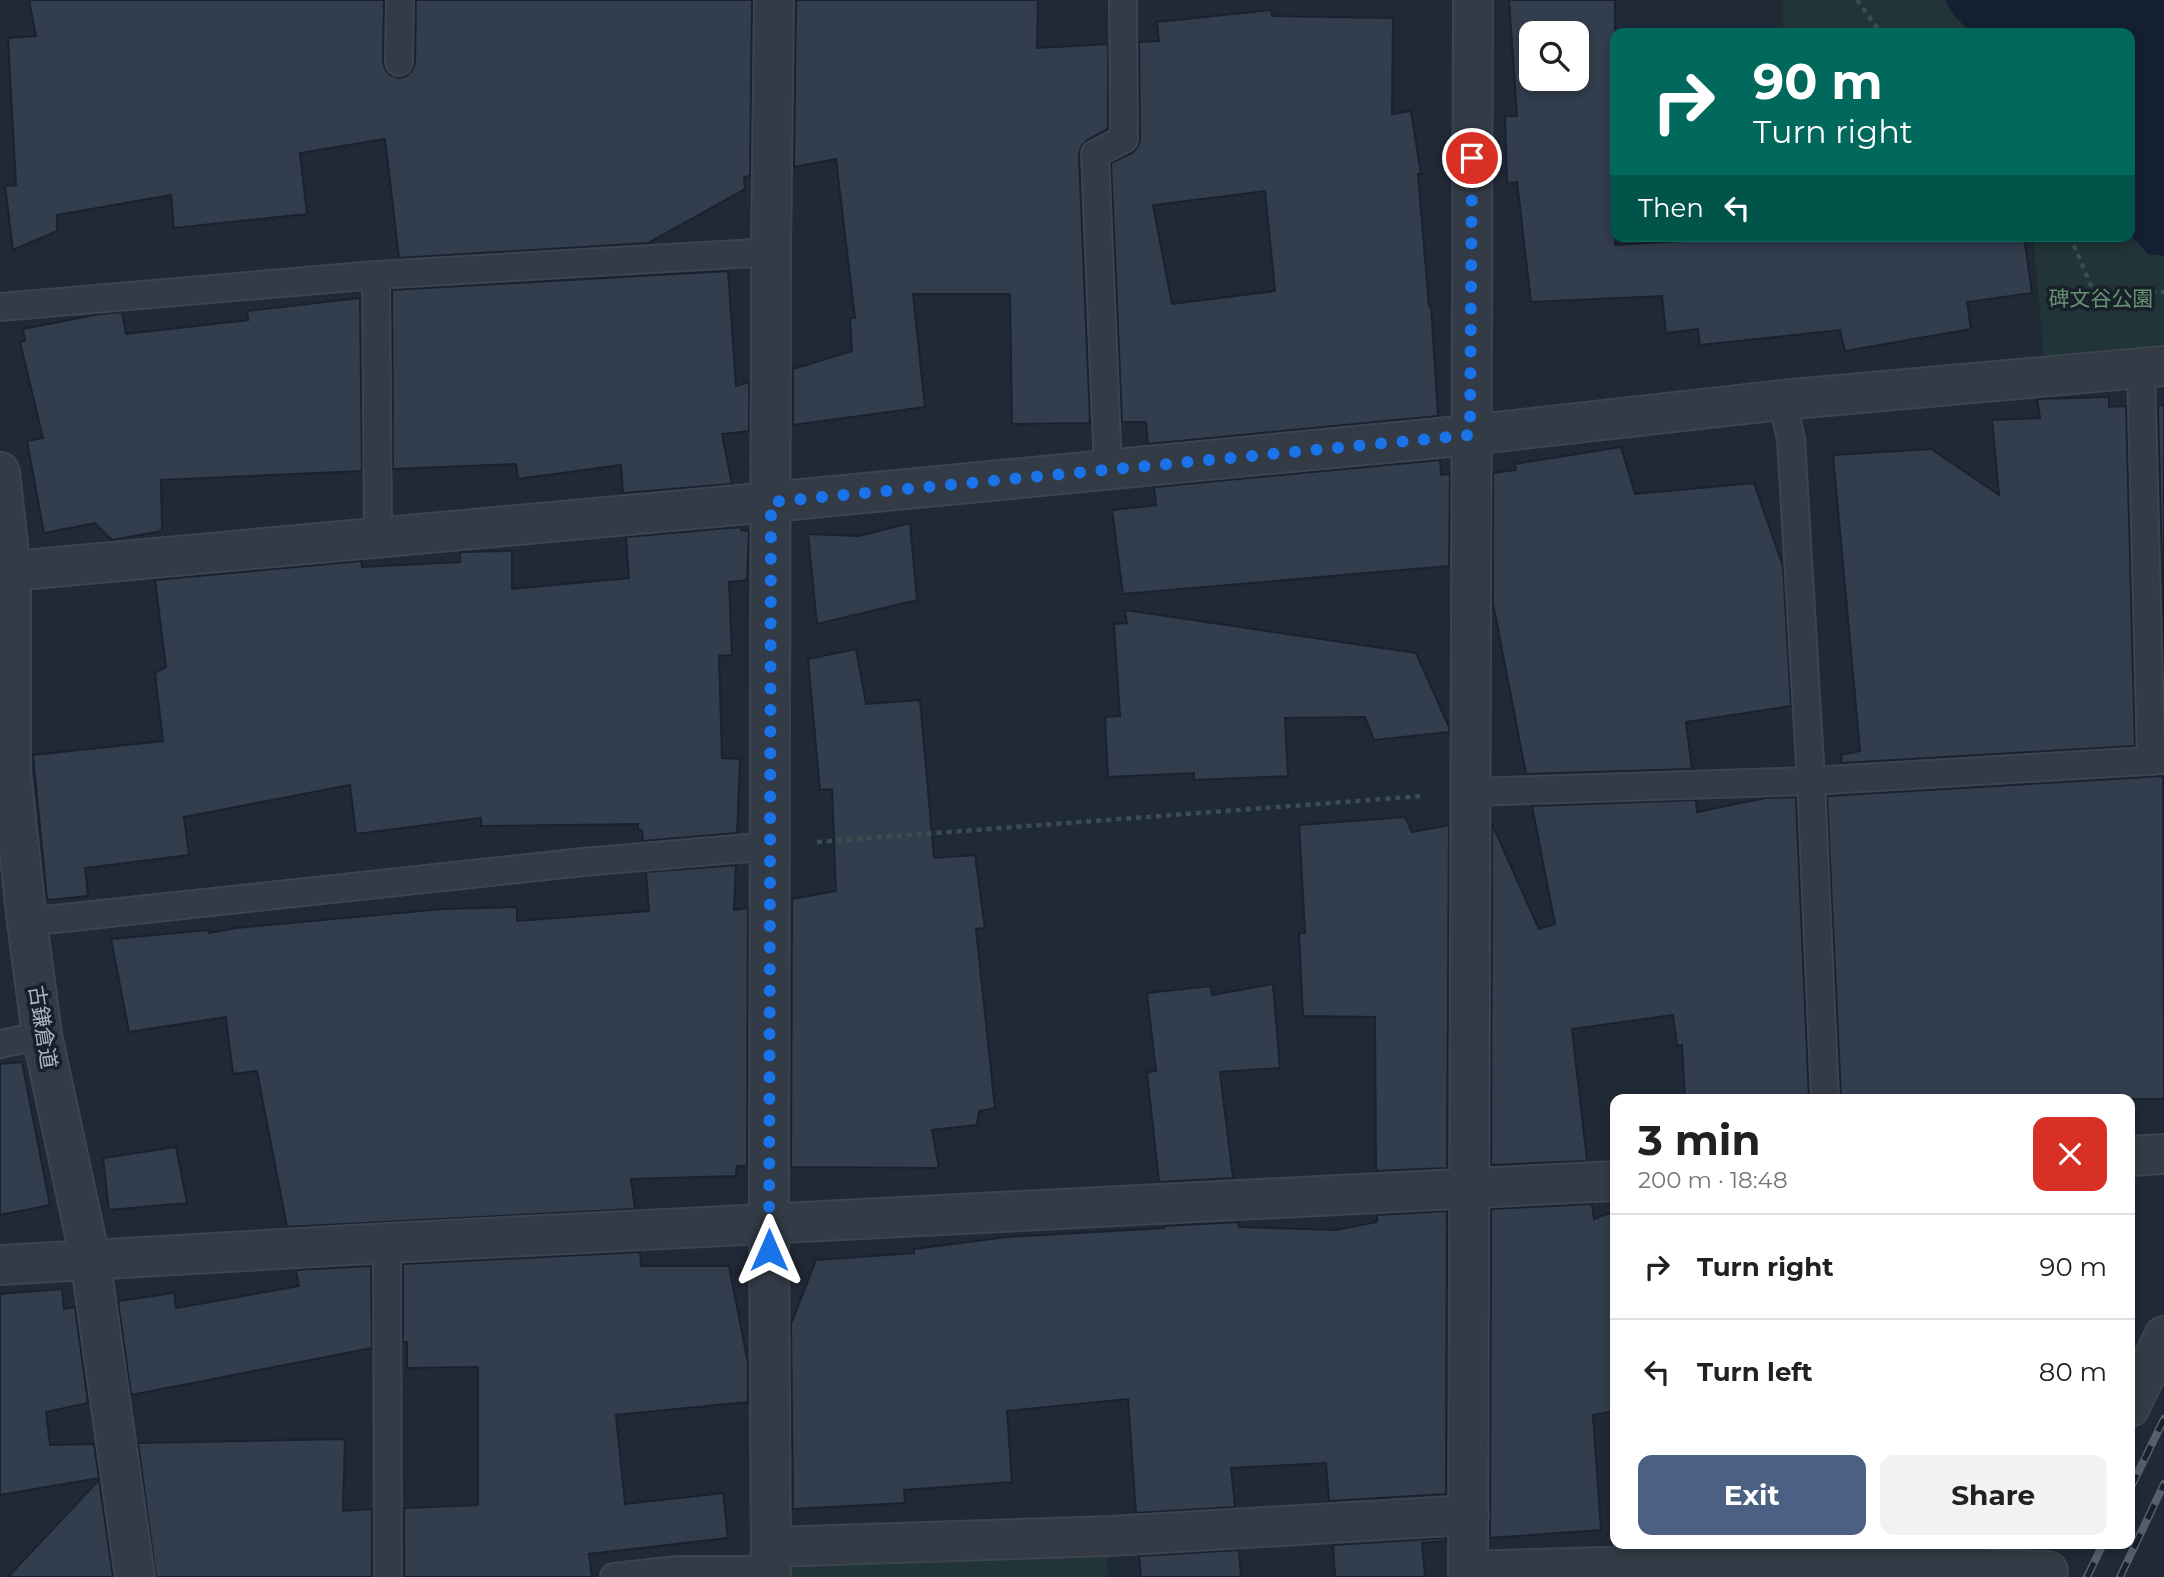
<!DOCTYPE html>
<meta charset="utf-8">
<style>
:root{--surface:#fff;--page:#f2f2f2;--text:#202124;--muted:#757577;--line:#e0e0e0;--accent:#4b6082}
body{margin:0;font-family:Montserrat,"Noto Sans JP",sans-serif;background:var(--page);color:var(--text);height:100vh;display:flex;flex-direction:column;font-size:26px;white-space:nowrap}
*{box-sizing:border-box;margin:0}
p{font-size:23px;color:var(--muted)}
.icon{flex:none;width:38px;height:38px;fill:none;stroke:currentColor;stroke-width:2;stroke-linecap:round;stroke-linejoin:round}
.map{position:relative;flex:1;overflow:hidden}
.sheet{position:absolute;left:1610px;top:1094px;width:525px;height:455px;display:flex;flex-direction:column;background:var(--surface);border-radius:14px;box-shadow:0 4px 10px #0003}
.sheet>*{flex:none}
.guide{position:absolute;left:1610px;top:28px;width:525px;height:214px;border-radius:14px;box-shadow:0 4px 10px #0003;background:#00695c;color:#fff;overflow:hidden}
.fabs{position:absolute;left:1519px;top:21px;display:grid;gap:14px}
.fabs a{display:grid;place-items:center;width:70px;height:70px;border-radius:14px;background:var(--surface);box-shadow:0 4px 10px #0003;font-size:35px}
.pin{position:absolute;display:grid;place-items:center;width:60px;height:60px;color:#fff;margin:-30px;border:4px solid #fff;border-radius:50%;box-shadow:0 2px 7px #0007}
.me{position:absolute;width:77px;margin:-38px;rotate:0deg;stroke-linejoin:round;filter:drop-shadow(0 0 5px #0008)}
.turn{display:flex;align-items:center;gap:24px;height:147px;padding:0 28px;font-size:32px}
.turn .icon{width:91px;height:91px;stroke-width:2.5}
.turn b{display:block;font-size:49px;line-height:60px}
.then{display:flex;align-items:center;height:66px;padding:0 28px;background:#0003;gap:14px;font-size:26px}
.round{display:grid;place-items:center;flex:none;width:74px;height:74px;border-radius:14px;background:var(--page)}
.head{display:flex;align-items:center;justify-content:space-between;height:119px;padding:0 28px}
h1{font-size:42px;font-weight:700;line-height:52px}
.button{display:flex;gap:14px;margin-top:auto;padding:14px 28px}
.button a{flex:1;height:80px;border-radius:14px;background:var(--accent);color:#fff;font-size:28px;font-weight:700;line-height:80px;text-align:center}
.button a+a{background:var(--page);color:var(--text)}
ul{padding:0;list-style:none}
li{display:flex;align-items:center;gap:21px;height:105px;padding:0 28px;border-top:2px solid var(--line)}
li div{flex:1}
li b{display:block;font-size:26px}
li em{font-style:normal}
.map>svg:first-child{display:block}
</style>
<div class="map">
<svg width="2164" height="1577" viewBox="0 0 2164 1577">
<rect width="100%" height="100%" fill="#202936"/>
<g fill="#213437">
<polygon points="1783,0 2164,0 2164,354 2045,369 2033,236 2130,236 2130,33 1783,33"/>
<polygon points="1105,1537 1108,1577 785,1577 785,1561"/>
</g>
<polygon fill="#142032" points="1945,0 2164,0 2164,256 2148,254 2130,235 2130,33 1972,33 1954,16"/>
<g fill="#323d4d" stroke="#1b222d" stroke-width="2" fill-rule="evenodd">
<polygon points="29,0 384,0 383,62 385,69 390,75 399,78 406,76 412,71 415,63 416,0 752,0 750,176 744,177 745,189 648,243 399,258 385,139 300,153 307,214 174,228 171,195 57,215 57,231 13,250 5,186 16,185 8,38 36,36"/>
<polygon points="796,0 1038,0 1037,48 1108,44 1108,129 1087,140 1081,147 1079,155 1090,423 1012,424 1010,294 913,294 925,407 793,425 793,369 852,351 850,318 855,318 836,159 794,167"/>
<path d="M1509,0h106v245l103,-6v-3h306l8,57 -65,9 4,27 -126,22 -5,-21 -140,15 -2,-16 -32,4 -4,-37 -131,6 -14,-120 -10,1 -2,-67h12zM1531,33h46v46h-46z"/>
<path d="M1271,10l1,6 121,2 -1,96 19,-3 10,63h-3l11,132 2,-1 7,111 -290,28 -2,-22h-24l-11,-259 21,-10 5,-5 3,-8 -1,-98 20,-1 -2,-19zM1265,191l10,100 -103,13 -19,-99z"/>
<polygon points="728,271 736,386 749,382 749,431 722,434 732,484 623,493 621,465 518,479 516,464 393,469 392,290"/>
<polygon points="360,298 362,471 161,480 162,531 112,540 95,523 44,533 27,441 43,438 20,342 25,341 23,329 100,314 122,312 126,334 248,320 247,311"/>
<polygon points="2109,397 2109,407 2126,406 2135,746 1842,763 1841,755 1860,751 1833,455 1931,449 1999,495 1992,420 2040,418 2037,399"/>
<polygon points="2158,405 2164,405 2164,653"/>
<polygon points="1621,447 1635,494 1754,483 1783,566 1791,706 1686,722 1692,769 1526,774 1493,603 1493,473 1516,470 1515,464"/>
<polygon points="1440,460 1441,475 1450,474 1449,566 1123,594 1112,510 1156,505 1154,487"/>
<polygon points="910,523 917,600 817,624 808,534 859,536"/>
<polygon points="740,527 741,530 749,531 747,580 729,582 732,655 719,656 722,758 740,759 737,833 643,841 642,830 638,830 638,824 481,826 481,818 356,834 350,785 184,817 189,855 85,868 88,896 47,900 33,755 163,741 155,673 166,667 155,580 361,561 362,567 460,562 460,552 512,551 512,589 629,578 626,537"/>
<polygon points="1125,610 1416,653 1449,727 1449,732 1374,740 1365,717 1285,718 1288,776 1194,780 1194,773 1108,777 1105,717 1120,716 1114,624 1127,623"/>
<polygon points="856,649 866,704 920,700 934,858 975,855 985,928 976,929 995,1108 979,1111 977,1125 932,1130 939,1168 791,1167 792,899 836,891 832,789 820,790 808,659"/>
<polygon points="2163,776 2164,1099 1841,1099 1827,796"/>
<polygon points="1796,797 1809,1099 1685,1099 1682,1045 1677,1046 1673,1015 1572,1029 1587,1161 1491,1165 1492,824 1539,929 1555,924 1532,806 1696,800 1697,812 1766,798"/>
<polygon points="1405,817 1412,832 1449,825 1447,1168 1376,1171 1375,1017 1303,1016 1299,933 1305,933 1299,825"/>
<polygon points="736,865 734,910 748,908 747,1166 737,1166 736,1176 631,1179 635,1209 287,1227 257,1071 233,1074 226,1017 129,1032 111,939 209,930 209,933 236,928 443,909 517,907 517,921 649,911 646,872"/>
<polygon points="1273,984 1280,1068 1220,1072 1233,1178 1159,1182 1147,1072 1156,1071 1147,993 1211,986 1212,995"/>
<polygon points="22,1062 50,1205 0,1215 0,1064"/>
<polygon points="176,1147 187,1203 109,1210 103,1158"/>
<polygon points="1592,1204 1594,1219 1615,1211 1615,1411 1593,1415 1601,1530 1490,1538 1491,1209"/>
<polygon points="1447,1211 1446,1494 1329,1501 1326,1463 1231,1468 1235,1507 1136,1513 1128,1399 1007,1411 1012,1482 904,1490 905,1503 793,1509 791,1324 816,1260 914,1253 914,1249 1007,1237 1164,1228 1164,1226 1238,1222 1239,1227 1336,1230 1377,1222 1377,1215"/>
<polygon points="640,1252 641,1266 729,1266 748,1363 748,1402 616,1415 625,1504 723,1493 728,1538 589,1554 592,1577 404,1577 404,1508 478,1505 478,1367 407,1368 407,1342 403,1342 403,1264"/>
<polygon points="371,1266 372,1348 131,1395 118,1301 174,1293 176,1308 299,1286 296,1270"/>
<polygon points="62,1289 64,1309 75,1307 88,1403 46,1412 50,1445 94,1444 99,1478 0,1495 0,1294"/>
<polygon points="345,1439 343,1511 372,1509 372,1577 156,1577 138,1443"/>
<polygon points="99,1480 113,1577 8,1577"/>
<polygon points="1446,1538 1446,1541 1422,1543 1425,1577 1335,1577 1333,1545"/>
<polygon points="1239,1550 1241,1577 1141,1577 1139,1556"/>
</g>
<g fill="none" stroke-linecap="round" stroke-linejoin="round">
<g stroke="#3c4450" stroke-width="30">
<g id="service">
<polyline points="399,62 400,0"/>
<polyline points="376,275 378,538"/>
<polyline points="0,307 376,275 771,252"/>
<polyline points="2141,368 2151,761"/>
<polyline points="1782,400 1791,439 1811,781 1825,1099"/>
<polyline points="1108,469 1095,154 1124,139 1123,0"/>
<polyline points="1471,792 1811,781 2164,760"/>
<polyline points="27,922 583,862 771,846"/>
<polyline points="0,1044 42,1035"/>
<polyline points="387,1243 388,1577"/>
<polyline points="614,1577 678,1570 771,1570"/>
</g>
</g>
<g stroke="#3c4450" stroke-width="42">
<g id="minor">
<polyline points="0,472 11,572 11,773 27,922 42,1035 90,1258 135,1577"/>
<polyline points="0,572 771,502 1470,435 1782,400 2164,366"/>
<polyline points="2130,1156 2164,1154"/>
<polyline points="0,1265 387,1243 1615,1181"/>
<polyline points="2130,1407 2164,1336"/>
<polyline points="771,1547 1111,1536 1469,1515"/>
<polyline points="1468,1571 1777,1562 2048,1571"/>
<polyline points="771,1577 769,1223 771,252 774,0"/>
<polyline points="1468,1577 1473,0"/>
</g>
</g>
<g stroke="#3a4e4f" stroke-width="4.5" stroke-dasharray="5 5" stroke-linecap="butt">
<polyline points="1857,0 1881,33"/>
<polyline points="2070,236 2095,295 2164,292"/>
<polyline points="817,842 1423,796"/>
</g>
<use href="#service" stroke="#333b46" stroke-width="26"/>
<use href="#minor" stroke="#333b46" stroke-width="38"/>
<g stroke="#555f6d" stroke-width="8">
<g id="rail">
<polyline points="2130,1489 2164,1419"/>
<polyline points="2087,1577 2103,1544"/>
<polyline points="2120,1577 2164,1484"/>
</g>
</g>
<use href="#rail" stroke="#19202b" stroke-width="5" stroke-dasharray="16" stroke-linecap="butt"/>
</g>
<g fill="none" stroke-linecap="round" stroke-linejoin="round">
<polyline stroke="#1a73e8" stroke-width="12" stroke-dasharray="0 21.6" points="769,1250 771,502 1470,435 1472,158"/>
</g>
<g text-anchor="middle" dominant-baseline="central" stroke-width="7" stroke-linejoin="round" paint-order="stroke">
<g font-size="21" fill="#659370" stroke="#19202b">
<text x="2101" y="298">碑文谷公園</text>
</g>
<g font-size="21" fill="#adb6c3" stroke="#19202b">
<text transform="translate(43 1027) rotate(81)">古鎌倉道</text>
</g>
</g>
</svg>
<div class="fabs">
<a><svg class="icon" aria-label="search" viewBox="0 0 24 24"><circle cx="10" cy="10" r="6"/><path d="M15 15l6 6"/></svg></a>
</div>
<div class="pin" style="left:1472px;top:158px;background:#d93025"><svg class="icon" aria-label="arrive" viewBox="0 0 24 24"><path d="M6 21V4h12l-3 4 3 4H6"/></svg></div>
<svg class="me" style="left:769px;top:1250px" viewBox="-20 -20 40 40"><path d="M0-17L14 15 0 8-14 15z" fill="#1a73e8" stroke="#fff" stroke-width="4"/></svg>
<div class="guide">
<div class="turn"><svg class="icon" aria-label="right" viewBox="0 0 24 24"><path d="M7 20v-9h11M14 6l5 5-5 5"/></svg><div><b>90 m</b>Turn right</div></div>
<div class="then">Then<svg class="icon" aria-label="left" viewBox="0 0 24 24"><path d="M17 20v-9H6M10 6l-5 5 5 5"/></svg></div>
</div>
<section class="sheet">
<div class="head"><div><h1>3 min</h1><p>200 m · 18:48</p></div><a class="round" style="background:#d93025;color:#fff"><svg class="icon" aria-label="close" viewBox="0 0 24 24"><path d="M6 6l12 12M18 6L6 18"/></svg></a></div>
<ul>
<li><svg class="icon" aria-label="right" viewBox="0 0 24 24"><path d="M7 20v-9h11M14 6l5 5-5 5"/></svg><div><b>Turn right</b></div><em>90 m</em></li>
<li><svg class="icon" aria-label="left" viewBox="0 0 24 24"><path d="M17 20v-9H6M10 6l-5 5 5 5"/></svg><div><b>Turn left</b></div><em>80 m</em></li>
</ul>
<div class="button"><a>Exit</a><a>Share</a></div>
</section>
</div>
